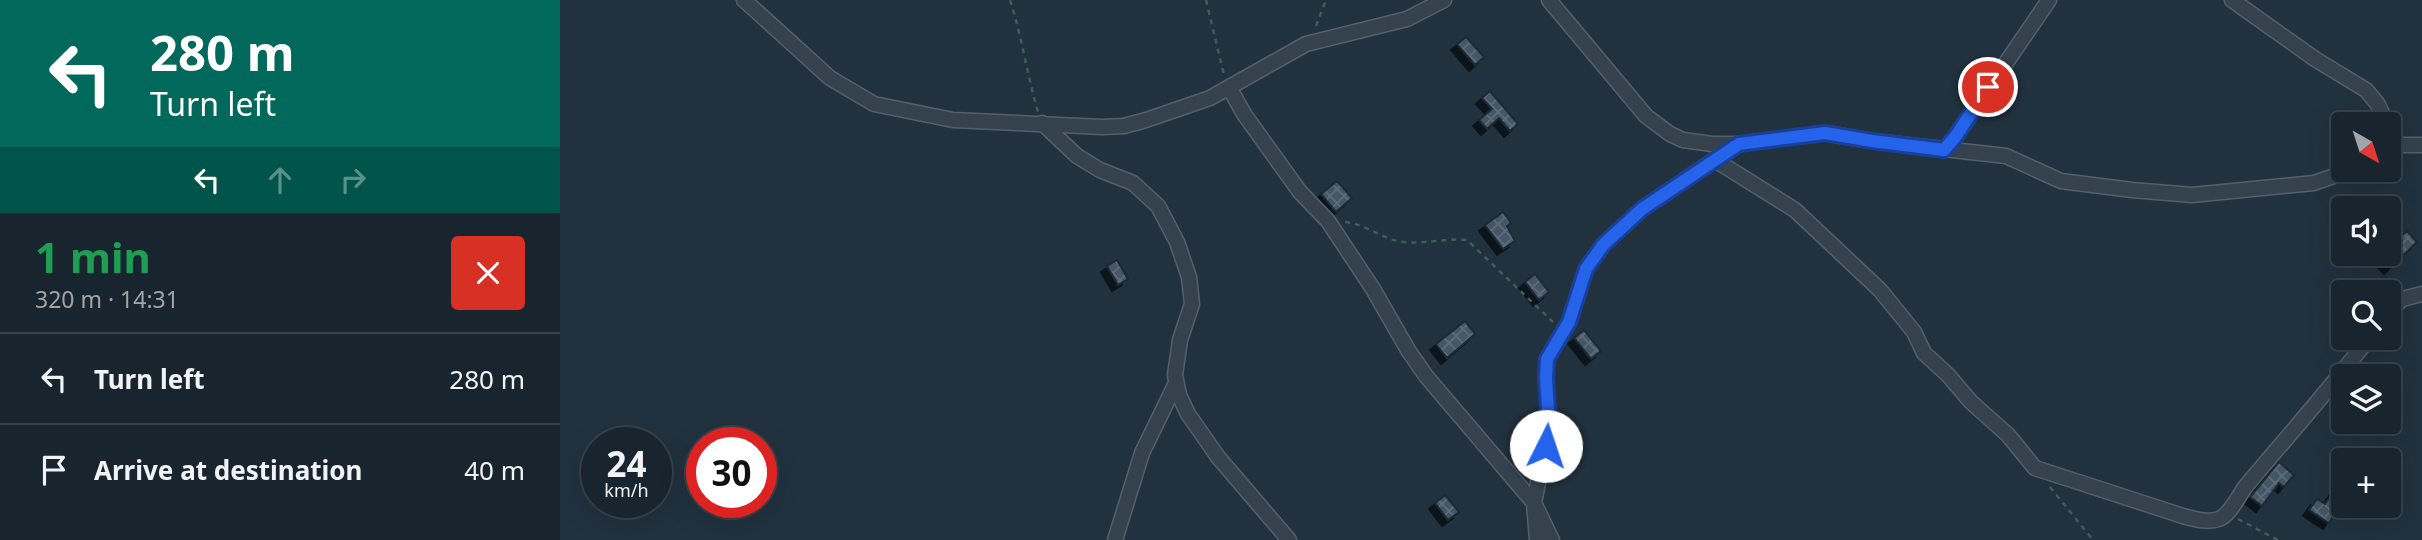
<!DOCTYPE html>
<meta charset="utf-8">
<style>
:root{--surface:#19252e;--page:#26313a;--text:#f1f3f6;--muted:#9fa5aa;--line:#37424a}
body{margin:0;font-family:"Noto Sans",sans-serif;background:var(--page);color:var(--text);height:100vh;display:flex;flex-direction:column;font-size:26px;white-space:nowrap}
*{box-sizing:border-box;margin:0}
p{font-size:23px;color:var(--muted)}
.icon{flex:none;width:38px;height:38px;fill:none;stroke:currentColor;stroke-width:2;stroke-linecap:round;stroke-linejoin:round}
.map{position:relative;flex:1;overflow:hidden}
.details{display:flex;flex-direction:column;background:var(--surface);width:560px}
.details>*{flex:none}
.top-card{background:#00695c;color:#fff;overflow:hidden}
.needle{width:46px;rotate:141deg}
.fabs{position:absolute;left:1771px;top:112px;display:grid;gap:14px}
.fabs a{display:grid;place-items:center;width:70px;height:70px;border-radius:7px;background:var(--surface);box-shadow:0 7px 28px #0002,0 0 0 2px var(--line);font-size:35px}
.speed{position:absolute;left:21px;top:427px;display:flex;gap:14px;font-size:35px;font-weight:700;text-align:center}
.speed>*{display:grid;place-content:center;width:91px;height:91px;border-radius:50%;background:var(--surface);box-shadow:0 7px 28px #0002,0 0 0 2px var(--line);line-height:1}
.speed small{font-size:18px;font-weight:400}
.speed .limit{border:10px solid #d22;background:#fff;color:#111}
.pin{position:absolute;display:grid;place-items:center;width:60px;height:60px;color:#fff;margin:-30px;border:4px solid #fff;border-radius:50%;box-shadow:0 2px 7px #0007}
.me{position:absolute;width:77px;margin:-38px;rotate:4deg;stroke-linejoin:round;filter:drop-shadow(0 0 5px #0008)}
.turn{display:flex;align-items:center;gap:24px;height:147px;padding:0 35px;font-size:32px}
.turn .icon{width:91px;height:91px;stroke-width:2.5}
.turn b{display:block;font-size:49px;line-height:60px}
.lanes{display:flex;align-items:center;height:66px;padding:0 35px;background:#0003;justify-content:center;gap:35px;direction:ltr}
.lanes .off{opacity:.35}
.round{display:grid;place-items:center;flex:none;width:74px;height:74px;border-radius:7px;background:var(--page)}
.summary{display:flex;align-items:center;justify-content:space-between;height:119px;padding:0 35px}
h1{font-size:42px;font-weight:700;line-height:52px;color:#1e9e55}
ul{padding:0;list-style:none}
li{display:flex;align-items:center;gap:21px;height:91px;padding:0 35px;border-top:2px solid var(--line)}
li div{flex:1}
li b{display:block;font-size:26px}
li em{font-style:normal}
main{display:flex;flex:1;min-height:0}
.map>svg:first-child{display:block}
</style>
<main>
<section class="details">
<div class="top-card">
<div class="turn"><svg class="icon" aria-label="left" viewBox="0 0 24 24"><path d="M17 20v-9H6M10 6l-5 5 5 5"/></svg><div><b>280 m</b>Turn left</div></div>
<div class="lanes"><svg class="icon" aria-label="left" viewBox="0 0 24 24"><path d="M17 20v-9H6M10 6l-5 5 5 5"/></svg><svg class="icon off" aria-label="ahead" viewBox="0 0 24 24"><path d="M12 20V5M6 11l6-6 6 6"/></svg><svg class="icon off" aria-label="right" viewBox="0 0 24 24"><path d="M7 20v-9h11M14 6l5 5-5 5"/></svg></div>
</div>
<div class="summary"><div><h1>1 min</h1><p>320 m · 14:31</p></div><a class="round" style="background:#d93025;color:#fff"><svg class="icon" aria-label="close" viewBox="0 0 24 24"><path d="M6 6l12 12M18 6L6 18"/></svg></a></div>
<ul>
<li><svg class="icon" aria-label="left" viewBox="0 0 24 24"><path d="M17 20v-9H6M10 6l-5 5 5 5"/></svg><div><b>Turn left</b></div><em>280 m</em></li>
<li><svg class="icon" aria-label="arrive" viewBox="0 0 24 24"><path d="M6 21V4h12l-3 4 3 4H6"/></svg><div><b>Arrive at destination</b></div><em>40 m</em></li>
</ul>
</section>
<div class="map">
<svg width="1862" height="540" viewBox="0 0 1862 540">
<defs>
<pattern id="building-cross-hatch" width="8" height="8" patternUnits="userSpaceOnUse" patternTransform="scale(1.75)"><rect width="8" height="8" fill="#455665"/><path d="M0 0l8 8M0 8l8-8" fill="none" stroke="#5d6c7a"/></pattern>
<filter id="shadow"><feDropShadow dx="-6" dy="6" stdDeviation="0" flood-color="#0009"/></filter>
</defs>
<rect width="100%" height="100%" fill="#21313e"/>
<g fill="url(#building-cross-hatch)" stroke="#1c2935" stroke-width="2" filter="url(#shadow)">
<polygon points="906,37 924,57 915,65 897,44"/>
<polygon points="930,91 958,124 950,131 939,118 927,129 919,120 932,109 922,98"/>
<polygon points="777,181 792,198 776,212 761,194"/>
<polygon points="943,212 951,223 947,226 955,241 943,249 925,225"/>
<polygon points="1847,231 1857,242 1830,268 1819,256 1829,254 1829,248"/>
<polygon points="557,260 568,279 558,285 547,266"/>
<polygon points="975,274 989,292 979,300 965,282"/>
<polygon points="905,321 915,334 887,358 876,344"/>
<polygon points="1024,330 1041,351 1031,359 1014,338"/>
<polygon points="1719,462 1734,475 1724,487 1719,483 1702,506 1690,497"/>
<polygon points="1783,479 1783,501 1769,523 1749,510 1757,499 1765,504"/>
<polygon points="885,495 899,512 888,520 875,503"/>
</g>
<g fill="none" stroke-linecap="round" stroke-linejoin="round">
<g stroke="#53606c" stroke-width="17">
<g id="street">
<polyline points="184,0 270,78 314,104 393,120 542,127 564,126 586,120 650,98 746,44 847,19 884,0"/>
<polyline points="989,0 1086,116 1110,134 1123,140 1152,144 1179,144 1265,133 1312,141 1446,156 1501,181 1572,190 1632,195 1754,183 1791,170"/>
<polyline points="1672,0 1755,59 1806,90 1817,103 1827,124"/>
<polyline points="670,89 684,114 740,192 768,221 813,289 848,350 866,376 974,503 992,540"/>
<polyline points="482,123 517,156 540,170 573,183 598,206 617,242 629,277 632,304 620,340 615,375 619,395 628,414 658,457 729,540"/>
<polyline points="1384,150 1396,136 1489,0"/>
<polyline points="1829,152 1841,145 1862,145"/>
<path d="M1155,160l80,50 85,80 34,42 10,21 24,22 23,27 37,33 27,33 148,48c11,3 24,7 36,3 11,-4 20,-24 27,-33 41,-49 84,-97 123,-148"/>
<polyline points="1829,312 1842,299 1862,294"/>
<polyline points="555,540 582,453 616,383"/>
<polyline points="977,540 974,503 989,426 986,378 987,359 1009,322 1026,269 1043,245 1082,209 1163,154"/>
</g>
</g>
<g stroke="#415b5b" stroke-width="2.5" stroke-dasharray="5 5" stroke-linecap="butt">
<path d="M450,0c12,37 17,75 28,112"/>
<polyline points="646,0 664,75"/>
<polyline points="756,26 766,0"/>
<path d="M785,222c22,2 37,18 59,20 21,2 42,-4 63,-2l86,82"/>
<polyline points="1490,487 1533,540"/>
<polyline points="1678,519 1718,540"/>
</g>
<use href="#street" stroke="#35424e" stroke-width="14"/>
</g>
<g fill="none" stroke-linecap="round" stroke-linejoin="round">
<g stroke="#184099" stroke-width="18">
<polyline id="route" points="986,446 989,426 986,378 987,359 1009,322 1026,269 1043,245 1082,209 1179,144 1265,133 1312,141 1384,150 1396,136 1428,87"/>
</g>
<use href="#route" stroke="#2563eb" stroke-width="12"/>
</g>
</svg>
<div class="fabs">
<a><svg class="needle" viewBox="-14 -14 28 28"><path d="M0-13l5 13h-10z" fill="#e53935"/><path d="M0 13l5-13h-10z" fill="#9fa5aa"/></svg></a>
<a><svg class="icon" aria-label="sound" viewBox="0 0 24 24"><path d="M4 9h4l5-4v14l-5-4H4zM17 9q2 3 0 6"/></svg></a>
<a><svg class="icon" aria-label="search" viewBox="0 0 24 24"><circle cx="10" cy="10" r="6"/><path d="M15 15l6 6"/></svg></a>
<a><svg class="icon" aria-label="layers" viewBox="0 0 24 24"><path d="M12 4l9 5-9 5-9-5zM3 14l9 5 9-5"/></svg></a>
<a>+</a>
</div>
<div class="speed"><div>24<small>km/h</small></div><div class="limit">30</div></div>
<div class="pin" style="left:1428px;top:87px;background:#d93025"><svg class="icon" aria-label="arrive" viewBox="0 0 24 24"><path d="M6 21V4h12l-3 4 3 4H6"/></svg></div>
<svg class="me" style="left:986px;top:446px" viewBox="-20 -20 40 40"><circle r="19" fill="#fff"/><path d="M0-13L10 11 0 6-10 11z" fill="#2563eb"/></svg>
</div>
</main>
